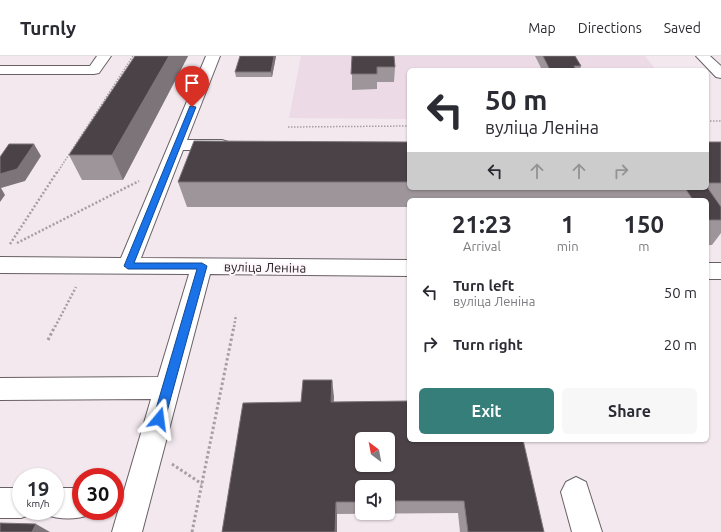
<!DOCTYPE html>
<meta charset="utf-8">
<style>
:root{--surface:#fff;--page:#f7f7f7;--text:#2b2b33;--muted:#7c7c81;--line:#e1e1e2;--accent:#367e7a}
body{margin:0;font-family:Ubuntu,sans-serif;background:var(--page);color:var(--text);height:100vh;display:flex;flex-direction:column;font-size:15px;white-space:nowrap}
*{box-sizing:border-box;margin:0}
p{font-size:13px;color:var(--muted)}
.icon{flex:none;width:22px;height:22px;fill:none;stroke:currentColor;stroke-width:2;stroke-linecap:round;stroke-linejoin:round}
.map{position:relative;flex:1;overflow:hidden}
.sheet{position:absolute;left:407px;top:142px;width:302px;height:244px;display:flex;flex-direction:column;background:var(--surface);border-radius:6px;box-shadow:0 1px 3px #0004}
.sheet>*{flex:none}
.top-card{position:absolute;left:407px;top:12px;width:302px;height:122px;border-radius:6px;box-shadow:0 1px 3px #0004;background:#fff;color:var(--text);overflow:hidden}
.needle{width:26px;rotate:328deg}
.controls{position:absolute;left:355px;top:376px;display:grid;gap:8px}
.controls a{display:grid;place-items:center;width:40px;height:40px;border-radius:6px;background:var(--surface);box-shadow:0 1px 3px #0004;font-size:20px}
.speed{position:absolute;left:12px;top:412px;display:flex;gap:8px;font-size:20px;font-weight:700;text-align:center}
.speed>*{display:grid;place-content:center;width:52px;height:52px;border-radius:50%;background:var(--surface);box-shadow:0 1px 3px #0004;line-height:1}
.speed small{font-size:10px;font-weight:400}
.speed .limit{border:6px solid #d22;background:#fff;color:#111}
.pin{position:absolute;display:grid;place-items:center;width:34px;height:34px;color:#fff;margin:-41px -17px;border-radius:50% 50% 50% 0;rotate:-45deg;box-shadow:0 0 4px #0007}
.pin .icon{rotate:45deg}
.me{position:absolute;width:44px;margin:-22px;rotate:16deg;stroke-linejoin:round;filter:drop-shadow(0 0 3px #0008)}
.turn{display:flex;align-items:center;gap:14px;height:84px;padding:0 12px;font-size:18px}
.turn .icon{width:52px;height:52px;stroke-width:2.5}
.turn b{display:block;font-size:28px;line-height:34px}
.lanes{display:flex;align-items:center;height:38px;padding:0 12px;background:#0003;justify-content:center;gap:20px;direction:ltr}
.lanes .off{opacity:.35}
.eta{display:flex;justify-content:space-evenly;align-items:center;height:68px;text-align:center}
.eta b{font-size:24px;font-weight:700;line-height:28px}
.action{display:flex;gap:8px;margin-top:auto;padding:8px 12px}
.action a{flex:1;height:46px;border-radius:6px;background:var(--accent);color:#fff;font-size:16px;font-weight:700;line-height:46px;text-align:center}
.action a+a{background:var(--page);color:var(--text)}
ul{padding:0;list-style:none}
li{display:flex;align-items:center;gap:12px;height:52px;padding:0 12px}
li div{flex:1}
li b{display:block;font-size:15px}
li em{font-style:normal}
header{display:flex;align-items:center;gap:24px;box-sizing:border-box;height:56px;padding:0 20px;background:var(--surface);border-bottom:1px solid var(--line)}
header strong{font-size:19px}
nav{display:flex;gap:22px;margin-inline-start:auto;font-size:14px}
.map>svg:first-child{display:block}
</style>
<header>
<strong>Turnly</strong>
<nav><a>Map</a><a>Directions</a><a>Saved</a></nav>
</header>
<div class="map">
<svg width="721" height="476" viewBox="0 0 721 476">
<rect width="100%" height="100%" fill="#f2e8ee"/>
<polygon fill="#ecdbe6" points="301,0 645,0 656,14 409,14 409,63 289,62"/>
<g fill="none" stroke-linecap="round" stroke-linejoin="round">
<g stroke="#696065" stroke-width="2">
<g id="minor">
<polygon points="97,0 111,0 99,17 94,18 0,18 0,10 90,10"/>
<polygon points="206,0 220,0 187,84 222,84 228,86 230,89 228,92 222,94 183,94 141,202 409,204 409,220 210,218 142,476 112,476 151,343 0,344 0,322 158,321 189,218 0,217 0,201 121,202"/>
<polygon points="696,0 710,0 721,10 721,22 716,21"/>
<rect x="707" y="207" width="14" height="16"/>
<polygon points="576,421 586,426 602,476 572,476 561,436 566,426"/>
<polygon points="0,432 21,432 21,455 33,455 32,458 21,462 0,462"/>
<path d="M55,432h26v23h12l-1,3c-16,6 -32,6 -48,0l-1,-3h12z"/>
</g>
</g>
<g stroke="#a69ea3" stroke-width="1.5" stroke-dasharray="1.5 1.5" stroke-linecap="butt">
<polyline points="707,65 721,65"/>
<polyline points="288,71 409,70"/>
<polyline points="57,117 133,0"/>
</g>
<g stroke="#a69ea3" stroke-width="2.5" stroke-dasharray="2 2" stroke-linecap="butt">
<polyline points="17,187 139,125"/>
<polyline points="10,188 57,116"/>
<polyline points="55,271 76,231"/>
<polyline points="234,271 236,259"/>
</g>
<g stroke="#a69ea3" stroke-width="3" stroke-dasharray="2.5 2.5" stroke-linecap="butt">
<polyline points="48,284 55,270"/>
<polyline points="172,408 202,428"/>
<polyline points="192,476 234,270"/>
</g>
<use href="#minor" fill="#fff" fill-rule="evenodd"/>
</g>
<g fill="#9e959a" fill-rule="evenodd">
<polygon points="135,0 188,0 123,124 82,124 69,99"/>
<polygon points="276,0 272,21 236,21 235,16"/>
<polygon points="352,0 395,11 394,26 377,26 377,33 352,34"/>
<polygon points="535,0 575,0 581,10 580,14 542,14"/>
<polygon points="409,86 409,132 707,132 707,86 721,86 721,177 712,189 707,189 707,144 409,144 409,151 187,151 178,126"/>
<path d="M332,324l1,22 211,130h-84l-2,-19 -121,1v18h-115l79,-130zM362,431h26v26h-26z"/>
</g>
<g fill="#7c7479">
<polygon points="169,0 188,0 123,124 112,99"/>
<polygon points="274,0 276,0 272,21 271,16"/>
<polygon points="34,88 41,100 25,125 1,132 5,139 0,146 0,118"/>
<polygon points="332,324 334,341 333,362 331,346"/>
<polygon points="336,446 337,458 337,476 335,476"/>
<polygon points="36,468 50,476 32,476"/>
</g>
<g fill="#4a4247" stroke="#7c7479" fill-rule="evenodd">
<polygon points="135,0 169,0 112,99 69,99"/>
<polygon points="240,0 274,0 271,16 235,16"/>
<polygon points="352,0 394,0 395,11 377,11 377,18 351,18"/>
<polygon points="543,0 575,0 581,10 574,10 576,14 550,14"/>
<polygon points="194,85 409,86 409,126 178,126"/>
<rect x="707" y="86" width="14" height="41"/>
<polygon points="9,88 34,88 17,113 0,118 0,101"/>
<polygon points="707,131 721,151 721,164 707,164 707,144 693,144 685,132 707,132"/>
<path d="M303,324h29l-1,22 78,-1v39h114l21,92h-76l-4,-31h-76v-14h-26v15h-26l-1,30h-113l21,-129 58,-1zM362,383h26v26h-26z"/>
<polygon points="0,467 36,468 32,476 0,476"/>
</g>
<polygon fill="#1a73e8" stroke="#114b97" points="190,50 196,51 134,207 202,207 207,210 165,363 163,367 159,368 155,367 153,363 197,213 128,213 124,210"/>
<g text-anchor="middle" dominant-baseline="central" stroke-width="4" stroke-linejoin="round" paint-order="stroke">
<g font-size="13" fill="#282426" stroke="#fef6fb">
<text transform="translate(265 211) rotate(1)">вуліца Леніна</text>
</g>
</g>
</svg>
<div class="controls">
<a><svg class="needle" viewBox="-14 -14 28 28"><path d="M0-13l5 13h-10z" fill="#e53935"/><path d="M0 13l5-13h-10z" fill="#7c7c81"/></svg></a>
<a><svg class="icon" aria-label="sound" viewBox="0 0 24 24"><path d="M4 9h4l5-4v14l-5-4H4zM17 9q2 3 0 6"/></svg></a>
</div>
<div class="speed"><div>19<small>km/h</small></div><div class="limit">30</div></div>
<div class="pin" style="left:192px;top:51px;background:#d93025"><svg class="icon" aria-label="arrive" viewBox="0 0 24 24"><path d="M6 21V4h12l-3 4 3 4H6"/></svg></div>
<svg class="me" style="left:159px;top:363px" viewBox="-20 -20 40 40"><path d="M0-17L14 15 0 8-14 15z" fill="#1a73e8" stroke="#fff" stroke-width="4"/></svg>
<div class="top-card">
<div class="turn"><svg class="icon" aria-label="left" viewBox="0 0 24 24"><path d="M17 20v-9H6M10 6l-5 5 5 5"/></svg><div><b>50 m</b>вуліца Леніна</div></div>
<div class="lanes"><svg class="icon" aria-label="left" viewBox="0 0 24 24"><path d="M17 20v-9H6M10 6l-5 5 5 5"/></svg><svg class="icon off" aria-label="ahead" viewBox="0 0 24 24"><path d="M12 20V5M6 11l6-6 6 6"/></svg><svg class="icon off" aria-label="ahead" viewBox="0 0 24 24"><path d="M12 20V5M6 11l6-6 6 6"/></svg><svg class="icon off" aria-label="right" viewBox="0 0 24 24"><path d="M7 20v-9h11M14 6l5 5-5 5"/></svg></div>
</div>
<section class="sheet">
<div class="eta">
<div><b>21:23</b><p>Arrival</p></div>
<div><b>1</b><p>min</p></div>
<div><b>150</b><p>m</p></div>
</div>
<ul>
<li><svg class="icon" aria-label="left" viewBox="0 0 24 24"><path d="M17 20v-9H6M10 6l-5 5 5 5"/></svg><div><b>Turn left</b><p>вуліца Леніна</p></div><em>50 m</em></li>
<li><svg class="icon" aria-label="right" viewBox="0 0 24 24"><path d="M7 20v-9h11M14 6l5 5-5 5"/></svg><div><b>Turn right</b></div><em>20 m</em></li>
</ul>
<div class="action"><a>Exit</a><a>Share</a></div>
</section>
</div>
